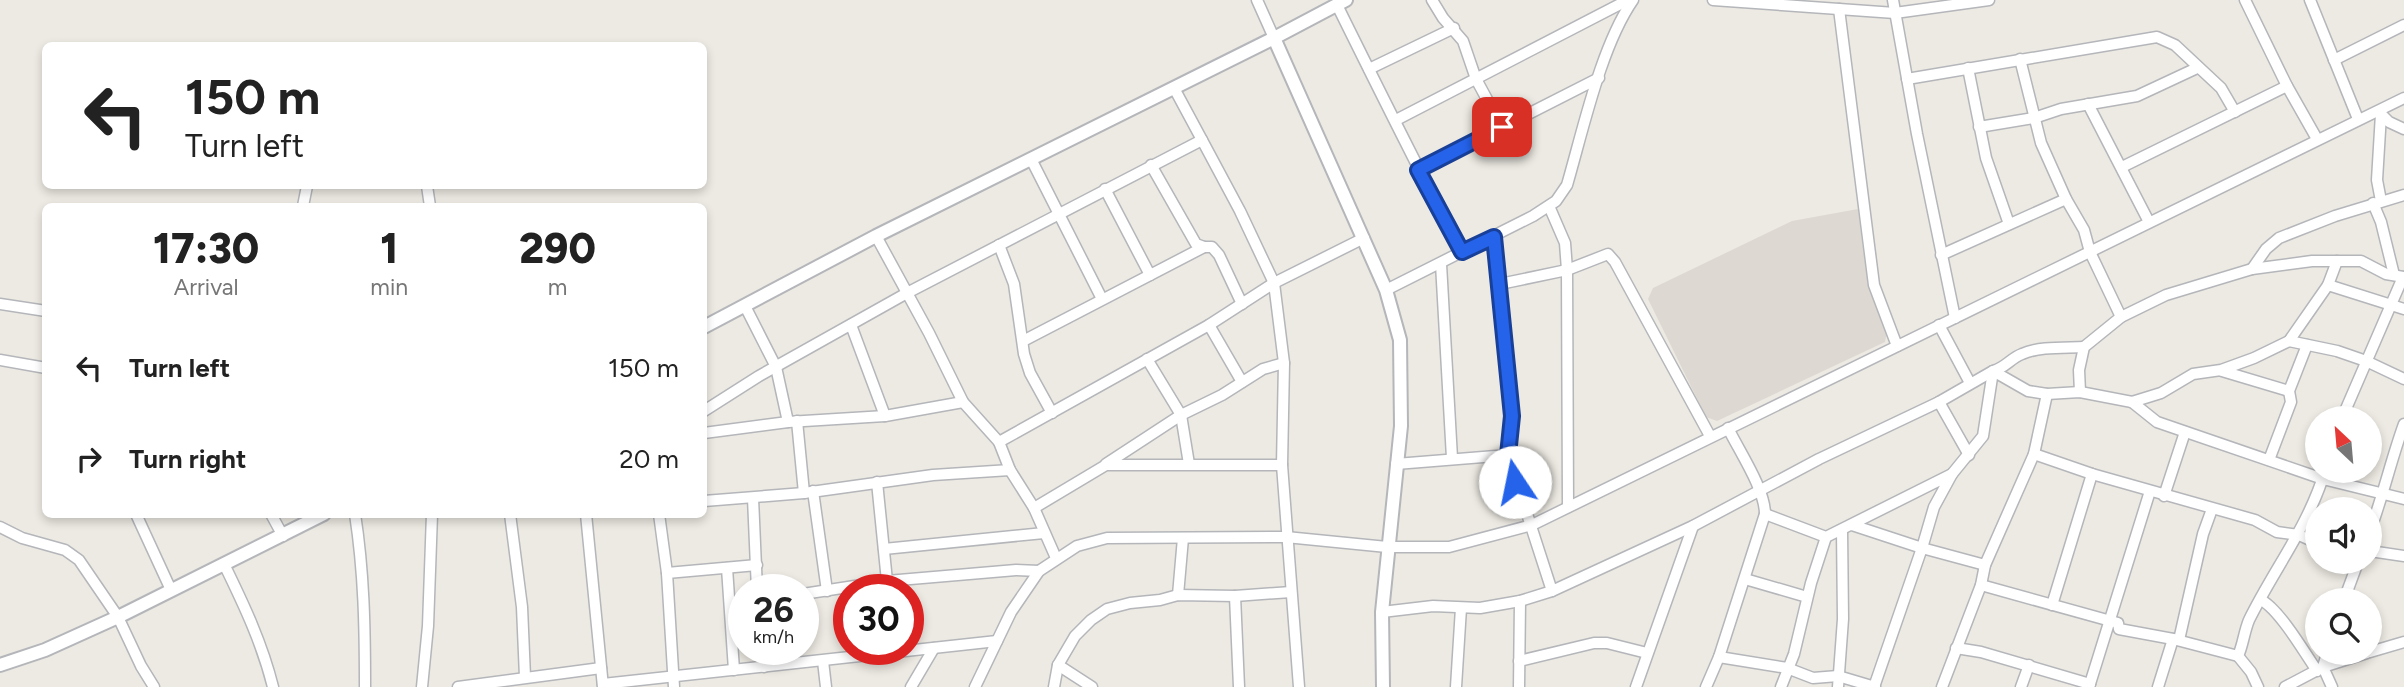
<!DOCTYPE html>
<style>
:root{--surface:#fff;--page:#f6f6f6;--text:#222;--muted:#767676}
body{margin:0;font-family:Figtree,sans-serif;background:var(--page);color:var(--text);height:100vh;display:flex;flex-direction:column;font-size:26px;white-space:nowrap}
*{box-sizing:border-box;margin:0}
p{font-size:23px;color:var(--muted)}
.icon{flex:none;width:38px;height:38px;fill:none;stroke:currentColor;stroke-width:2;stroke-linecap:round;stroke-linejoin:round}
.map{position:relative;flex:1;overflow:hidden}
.drawer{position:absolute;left:42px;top:203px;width:665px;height:315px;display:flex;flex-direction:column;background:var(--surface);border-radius:10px;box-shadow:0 4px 10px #0003}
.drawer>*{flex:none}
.hud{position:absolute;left:42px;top:42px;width:665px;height:147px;border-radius:10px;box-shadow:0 4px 10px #0003;background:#fff;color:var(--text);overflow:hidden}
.needle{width:46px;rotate:334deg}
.fabs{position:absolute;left:2305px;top:406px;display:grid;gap:14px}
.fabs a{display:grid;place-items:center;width:77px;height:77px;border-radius:50%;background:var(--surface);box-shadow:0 4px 10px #0003;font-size:35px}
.speed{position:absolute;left:728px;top:574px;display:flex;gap:14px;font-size:35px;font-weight:700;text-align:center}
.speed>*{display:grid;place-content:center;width:91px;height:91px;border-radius:50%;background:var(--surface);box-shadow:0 4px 10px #0003;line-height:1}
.speed small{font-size:18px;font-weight:400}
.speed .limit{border:10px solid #d22;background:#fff;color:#111}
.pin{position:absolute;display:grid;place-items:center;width:60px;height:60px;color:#fff;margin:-30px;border-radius:14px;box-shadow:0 4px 10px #0006}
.me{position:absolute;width:77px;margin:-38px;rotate:349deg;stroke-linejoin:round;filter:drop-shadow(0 0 5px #0008)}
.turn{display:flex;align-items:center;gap:24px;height:147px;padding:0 28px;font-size:32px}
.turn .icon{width:91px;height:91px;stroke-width:2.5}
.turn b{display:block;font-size:49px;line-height:60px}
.eta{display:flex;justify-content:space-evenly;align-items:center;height:119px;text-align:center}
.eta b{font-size:42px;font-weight:800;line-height:49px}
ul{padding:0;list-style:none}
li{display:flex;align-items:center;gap:21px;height:91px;padding:0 28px}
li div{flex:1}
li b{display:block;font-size:26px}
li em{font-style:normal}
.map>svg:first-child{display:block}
</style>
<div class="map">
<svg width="2404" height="687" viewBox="0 0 2404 687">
<rect width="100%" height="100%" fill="#edeae3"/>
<polygon fill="#ddd9d2" points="1858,209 1868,286 1888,327 1885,342 1717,421 1706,417 1648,299 1653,288 1792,221"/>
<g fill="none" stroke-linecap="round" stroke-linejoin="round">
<g stroke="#b4b6ba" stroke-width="13">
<g id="minor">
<polyline points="1257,0 1274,38"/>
<polyline points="1432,0 1443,18 1463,41 1476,79 1502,127"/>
<polyline points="1713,0 1895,13 1989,0"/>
<polyline points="1893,0 1917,134 1955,318"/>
<polyline points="2245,0 2287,86 2317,139"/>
<polyline points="2310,0 2358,119"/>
<path d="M1337,5c41,83 82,166 125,247"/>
<polyline points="1839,9 1874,285 1897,346"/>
<polyline points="2020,59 2041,143 2066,199 2084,230 2090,252 2121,317"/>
<polyline points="2334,60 2404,25"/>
<polyline points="1968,68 1986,158 2009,224"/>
<polyline points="1369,69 1454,28"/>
<polyline points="1907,79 2157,37 2175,45 2221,88 2235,112"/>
<polyline points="1174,88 1202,140"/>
<polyline points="2088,104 2149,222"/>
<polyline points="2380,113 2389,122 2404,129"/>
<polyline points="1396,120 1628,0"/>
<polyline points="1979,127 2034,118 2061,109 2137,96 2197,68"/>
<polyline points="1031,159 1102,299"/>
<polyline points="1151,165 1196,244 1204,247 1212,247 1219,255 1242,304"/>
<polyline points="2122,167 2287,86"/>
<polyline points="1418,170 1599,78"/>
<polyline points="427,186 430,206"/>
<polyline points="1105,189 1150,275"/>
<polyline points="2381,201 2377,180 2381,114"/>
<polyline points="2373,203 2381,222 2394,275"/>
<polyline points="303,206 307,186"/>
<polyline points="1549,206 1565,243 1567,270 1568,507"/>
<polyline points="876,236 929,333 963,402 999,442 1010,470 1034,508 1056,558"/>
<polyline points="1494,237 1512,416 1508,455 1552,591"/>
<polyline points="999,245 1014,284 1024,354 1030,373 1052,413"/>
<polyline points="1941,255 2066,199"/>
<polyline points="1441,264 1452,458"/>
<polyline points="2252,269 2266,249 2279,238 2335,216 2404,195"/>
<polyline points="1500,284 1567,270 1608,254 1615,262 1710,436"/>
<polyline points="2328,285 2404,309"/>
<path d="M1386,290l147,-74 23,-15 11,-16c16,-55 34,-139 66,-185"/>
<polyline points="0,304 46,311"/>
<polyline points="745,306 776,367 788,422"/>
<polyline points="851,325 885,416"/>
<polyline points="1209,325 1242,382"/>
<polyline points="1939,325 1970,383"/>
<polyline points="1023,341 1204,247"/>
<polyline points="2289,341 2337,351 2366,361 2404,379"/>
<polyline points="1147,359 1181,415 1189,464"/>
<polyline points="0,360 46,368"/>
<polyline points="2222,371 2289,391"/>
<polyline points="2080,392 2079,370 2084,347 2121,317 2166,295 2252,269 2312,261 2361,261 2386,274 2404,277"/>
<polyline points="1939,402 1969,455"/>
<polyline points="2132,402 2157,422 2323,479 2404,499"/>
<polyline points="704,411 759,376 907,293 1202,140 1240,211 1274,283 1284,363 1282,465 1299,687"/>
<polyline points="2342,418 2403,277"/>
<polyline points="797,421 804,493"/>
<polyline points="704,433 788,422 885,416 963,402"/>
<polyline points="999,442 1209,325 1274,283 1364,238"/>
<polyline points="2034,454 2092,474 2255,520 2277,532 2299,535 2317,543"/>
<polyline points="2269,460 2291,402 2289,391 2307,345"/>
<polyline points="1106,464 1181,415 1222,395 1263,369 1284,363"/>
<polyline points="1396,464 1508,455"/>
<path d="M1952,474l31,-38 10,-65c12,-3 18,-13 29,-17 18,-8 43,-6 62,-7"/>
<polyline points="877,482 887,581"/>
<polyline points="813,491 827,591"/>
<polyline points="2164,496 2185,432"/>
<polyline points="753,498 757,590"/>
<polyline points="704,501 804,493 933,475 1010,470"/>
<polyline points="1034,508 1106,465 1282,465"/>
<polyline points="136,514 171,590"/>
<polyline points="271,514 283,536"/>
<path d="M355,514c9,58 10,114 10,173"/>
<polyline points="510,514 522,607 525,677"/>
<polyline points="586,514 603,687"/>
<polyline points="659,514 667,573 674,687"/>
<polyline points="1765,514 1826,537 1952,474 1934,507 1922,548 1852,525"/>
<polyline points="0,527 22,538 65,550 79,560 118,617 141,666 154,687"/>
<path d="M2370,531c13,-35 21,-71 34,-107"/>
<polyline points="884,549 1044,533"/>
<polyline points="2370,551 2404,556"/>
<path d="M224,564c20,41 38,79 49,123"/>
<polyline points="727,568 734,670"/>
<polyline points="667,573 757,565"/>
<polyline points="1745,579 1807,597"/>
<polyline points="1981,585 2118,623 2119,629 2173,639 2238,656"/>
<polyline points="803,594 887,581 1016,570 1039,571"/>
<polyline points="1178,595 1183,538"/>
<polyline points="1235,596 1239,687"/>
<path d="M2261,600c18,9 44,53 56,71"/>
<polyline points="2344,600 2358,562"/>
<polyline points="2052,605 2092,474"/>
<polyline points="1382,612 1433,606 1480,608 1520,601 1552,591 1693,526 1819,459 1939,402 1993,371 2028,391 2047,394 2080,392 2132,402 2161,393 2193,374 2221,370 2254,358 2289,341 2328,285 2337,261"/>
<polyline points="2179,640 2203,534 2212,509"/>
<polyline points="1956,648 1981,652 2090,684"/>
<polyline points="762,649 764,667"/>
<polyline points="2370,652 2404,642"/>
<polyline points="1719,657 1787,668 1813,678 1838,676 1875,687"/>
<polyline points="823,661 826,687"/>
<polyline points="1519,661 1594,643 1607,643 1647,653"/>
<polyline points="1058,665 1092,687"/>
<polyline points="603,684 997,641"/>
<polyline points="422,687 428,626 432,514"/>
<polyline points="458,687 601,668"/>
<polyline points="911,687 934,648"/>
<polyline points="975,687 1011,612 1039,571 1077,546 1107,538 1286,537 1387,547 1449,547 1532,525 2404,98"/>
<polyline points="1054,687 1058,665 1075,636 1091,620 1107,609 1130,603 1160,600 1178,595 1235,596 1291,592"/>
<polyline points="1456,687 1461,608"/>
<polyline points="1519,687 1520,601"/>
<polyline points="1636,687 1693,526"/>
<path d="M1706,687l13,-30 46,-143c0,-25 -26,-63 -37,-86"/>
<polyline points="1781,687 1794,654 1811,583 1826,537"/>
<polyline points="1838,687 1843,619 1842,530"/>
<polyline points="1874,687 1922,548 1985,565"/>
<polyline points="1942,687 1981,585 1985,565 2034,454 2047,394"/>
<polyline points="2021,687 2029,665"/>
<polyline points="2089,687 2150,491"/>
<polyline points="2158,687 2173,639"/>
<path d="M2258,687l-7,-15 -13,-16c5,-11 6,-24 11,-36 25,-51 59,-93 76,-149"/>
<polyline points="2285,687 2323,667 2327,653"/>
<polyline points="2332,687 2323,667 2367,653"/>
</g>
</g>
<g stroke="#b4b6ba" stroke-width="16">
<g id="tertiary">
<polyline points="1274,38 1346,0"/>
<polyline points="704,327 876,236 1274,38 1386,290 1400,340 1401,426 1382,612 1383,687"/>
<polyline points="0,665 45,650 118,617 324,514"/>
</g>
</g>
<use href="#minor" stroke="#fff" stroke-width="10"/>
<use href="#tertiary" stroke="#fff" stroke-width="12"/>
</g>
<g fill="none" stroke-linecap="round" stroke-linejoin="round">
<g stroke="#184099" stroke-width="18">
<polyline id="route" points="1502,127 1418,170 1462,252 1494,237 1512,416 1508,455 1515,482"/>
</g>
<use href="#route" stroke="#2563eb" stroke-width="12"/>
</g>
</svg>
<div class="fabs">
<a><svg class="needle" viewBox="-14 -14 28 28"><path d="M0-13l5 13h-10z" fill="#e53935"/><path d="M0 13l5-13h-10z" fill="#767676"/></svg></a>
<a><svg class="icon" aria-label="sound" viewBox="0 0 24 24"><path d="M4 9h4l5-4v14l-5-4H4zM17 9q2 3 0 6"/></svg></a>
<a><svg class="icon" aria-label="search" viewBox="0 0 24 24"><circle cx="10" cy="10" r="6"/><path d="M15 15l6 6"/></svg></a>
</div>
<div class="speed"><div>26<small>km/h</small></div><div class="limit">30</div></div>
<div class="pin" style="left:1502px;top:127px;background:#d93025"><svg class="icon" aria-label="arrive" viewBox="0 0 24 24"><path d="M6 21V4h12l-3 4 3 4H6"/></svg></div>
<svg class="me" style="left:1515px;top:482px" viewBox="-20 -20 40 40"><circle r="19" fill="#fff"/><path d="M0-13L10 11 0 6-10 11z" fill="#2563eb"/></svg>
<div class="hud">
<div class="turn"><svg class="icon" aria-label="left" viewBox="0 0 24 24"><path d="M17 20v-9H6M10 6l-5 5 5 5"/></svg><div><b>150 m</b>Turn left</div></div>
</div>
<section class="drawer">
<div class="eta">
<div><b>17:30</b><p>Arrival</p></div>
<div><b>1</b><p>min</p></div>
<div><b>290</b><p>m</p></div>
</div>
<ul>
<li><svg class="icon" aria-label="left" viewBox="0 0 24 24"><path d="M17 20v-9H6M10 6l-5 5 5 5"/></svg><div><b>Turn left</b></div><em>150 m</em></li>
<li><svg class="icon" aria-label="right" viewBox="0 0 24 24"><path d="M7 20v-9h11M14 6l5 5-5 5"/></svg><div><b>Turn right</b></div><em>20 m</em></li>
</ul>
</section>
</div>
